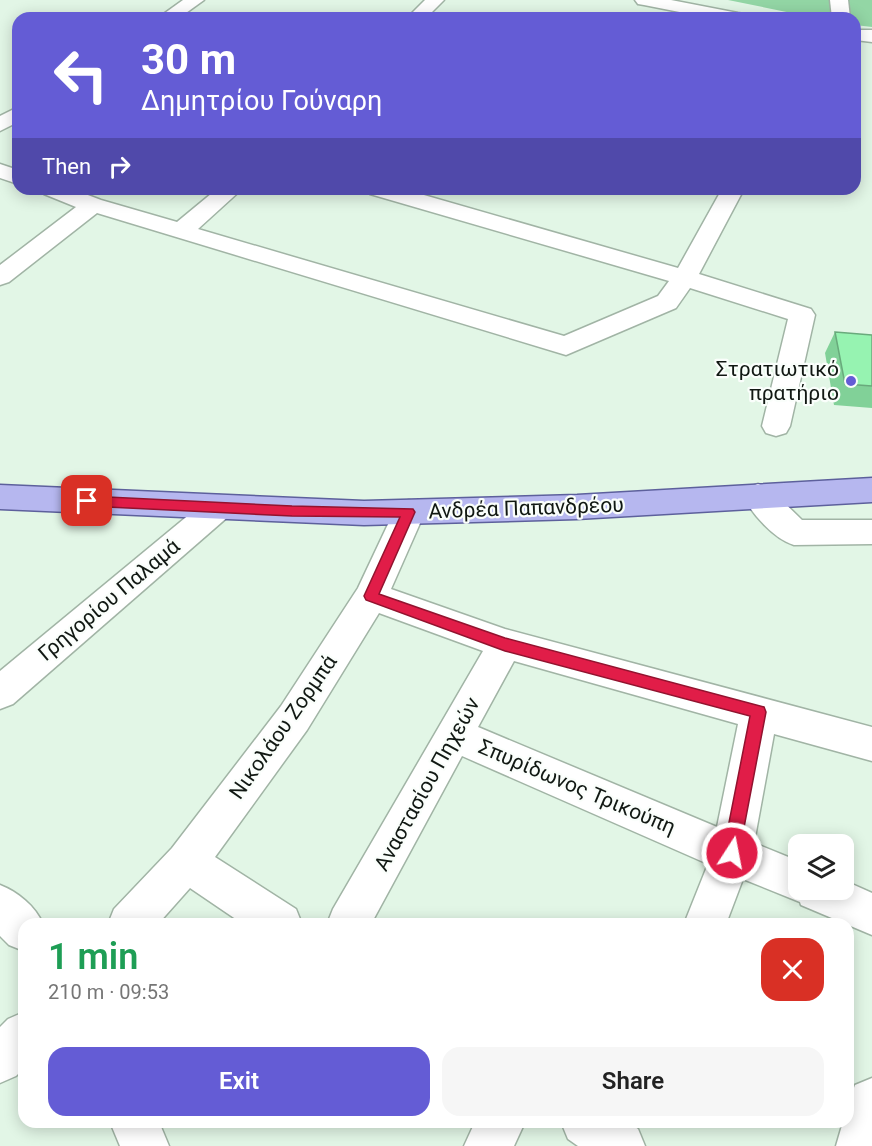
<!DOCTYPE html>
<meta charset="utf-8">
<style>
:root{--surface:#fff;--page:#f6f6f6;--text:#222;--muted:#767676;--accent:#645cd5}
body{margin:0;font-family:Roboto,sans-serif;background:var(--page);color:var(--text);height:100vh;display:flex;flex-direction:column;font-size:22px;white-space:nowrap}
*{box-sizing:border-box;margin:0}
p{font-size:20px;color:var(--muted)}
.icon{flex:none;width:33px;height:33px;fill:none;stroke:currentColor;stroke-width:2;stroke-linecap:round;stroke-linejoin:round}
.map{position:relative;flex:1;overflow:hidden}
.drawer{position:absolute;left:18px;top:918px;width:836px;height:210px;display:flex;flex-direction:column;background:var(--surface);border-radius:18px;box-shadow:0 3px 15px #0003}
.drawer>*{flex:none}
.banner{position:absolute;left:12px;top:12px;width:849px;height:183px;border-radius:18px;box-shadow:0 3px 15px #0003;background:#645cd5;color:#fff;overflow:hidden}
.tools{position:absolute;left:788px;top:834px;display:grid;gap:12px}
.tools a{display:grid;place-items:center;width:66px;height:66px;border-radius:12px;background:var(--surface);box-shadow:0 3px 15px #0003;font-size:30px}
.pin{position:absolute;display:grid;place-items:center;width:51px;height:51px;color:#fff;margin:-26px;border-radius:12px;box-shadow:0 3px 9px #0006}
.me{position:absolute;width:66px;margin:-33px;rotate:11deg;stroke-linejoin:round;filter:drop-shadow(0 0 4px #0008)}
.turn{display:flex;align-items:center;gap:21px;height:126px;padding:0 30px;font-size:27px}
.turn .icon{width:78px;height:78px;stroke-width:2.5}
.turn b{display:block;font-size:42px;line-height:51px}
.then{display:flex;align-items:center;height:57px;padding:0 30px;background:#0003;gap:12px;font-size:22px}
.round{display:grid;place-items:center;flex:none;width:63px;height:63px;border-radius:18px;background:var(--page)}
.summary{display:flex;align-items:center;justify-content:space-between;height:102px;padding:0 30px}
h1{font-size:36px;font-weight:600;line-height:45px;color:#1e9e55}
.primary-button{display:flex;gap:12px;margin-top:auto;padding:12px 30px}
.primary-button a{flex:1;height:69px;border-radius:18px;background:var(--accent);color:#fff;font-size:24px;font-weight:600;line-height:69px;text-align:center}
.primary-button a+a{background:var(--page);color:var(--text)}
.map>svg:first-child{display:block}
</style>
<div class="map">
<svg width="872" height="1146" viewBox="0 0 872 1146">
<rect width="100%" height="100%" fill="#e2f6e6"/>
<polygon fill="#93d6a5" points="728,0 872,0 872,27 855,25 855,18 816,18"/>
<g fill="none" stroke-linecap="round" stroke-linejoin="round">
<g stroke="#a1b4a5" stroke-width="3">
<g id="minor">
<polygon points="183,0 204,0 179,18 158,18"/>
<polygon points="425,0 444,0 426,18 407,18"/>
<polygon points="635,0 671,0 738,13 744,14 747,18 710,18 644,5 638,4"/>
<polygon points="830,0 848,0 850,18 832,18"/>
<polygon points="855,30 872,30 872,42 855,40"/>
<polygon points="18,107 18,122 0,131 0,116"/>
<polygon points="0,164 18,170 18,184 0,178"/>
<polygon points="41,189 72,189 101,200 177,222 217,189 242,189 198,229 564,336 658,296 669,281 370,194 367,189 403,189 678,268 722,189 744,189 699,274 811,309 815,315 790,426 786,433 776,436 766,433 762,426 788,319 690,288 676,308 566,355 97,213 9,282 0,285 0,265 76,207 44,194"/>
<path d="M758,484l11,4 33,32h70v24l-78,1c-20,-6 -42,-31 -51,-49l4,-8z"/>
<polygon points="219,495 230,499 235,507 230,515 13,704 0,709 0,671 208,499"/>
<path d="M409,500l11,3 5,9 -34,77 114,40 367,98v34l-98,-27 -20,109 44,18v29h45v-10l29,13v42l-71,-30 -1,-3 -57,-23 -17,45h-42l24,-60 -246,-108 -91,168h-44l6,-15 150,-258 -104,-38 -72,117 -92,127 81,52 6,15h-59l-53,-36 -32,36h-50l6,-15 58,-61 109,-142 77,-118 40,-85zM514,661l224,63 -21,103 -239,-100z"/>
<path d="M0,885c18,7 35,21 43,39h-19v27l-15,-6 -9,-9z"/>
<polygon points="24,1012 24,1068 16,1076 0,1083 0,1027 8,1019"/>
<polygon points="872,1078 872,1146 836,1146 843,1122 848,1122 848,1105 855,1085"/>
<polygon points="110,1122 159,1122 169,1146 120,1146"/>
<polygon points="475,1122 525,1122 514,1146 464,1146"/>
<polygon points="561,1122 628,1122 638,1129 645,1146 578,1146 568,1139"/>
</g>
</g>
<g stroke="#5d609c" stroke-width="3">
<polygon id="major" points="872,478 872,502 577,519 364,525 0,509 0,485 364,501 577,495"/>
</g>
<use href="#minor" fill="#fff" fill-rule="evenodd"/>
<use href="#major" fill="#b6b7ef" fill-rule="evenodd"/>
</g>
<g fill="#81d198">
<polygon points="777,189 800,189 797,194"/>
<polygon points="835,332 872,335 872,408 834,405 825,353"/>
</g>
<polygon fill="#96f3b1" stroke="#69aa7c" stroke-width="1.5" points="835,332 872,335 872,386 845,384"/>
<polygon fill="#e11d48" stroke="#92132f" stroke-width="1.5" points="87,496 292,506 413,509 415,512 379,594 505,638 764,707 766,712 738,859 732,862 726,859 723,853 750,716 505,651 366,600 364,596 400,517 292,516 87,506 81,501"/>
<circle fill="#645cd5" stroke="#fafefb" stroke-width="2" cx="851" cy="381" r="6"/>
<g text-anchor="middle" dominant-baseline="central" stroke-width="4.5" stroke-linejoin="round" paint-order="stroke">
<g font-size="21" fill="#111813" stroke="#fafefb" text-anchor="end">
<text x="839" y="369">Στρατιωτικό<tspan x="839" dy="24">πρατήριο</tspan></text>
</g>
<g font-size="21" fill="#111813" stroke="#fafefb">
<text transform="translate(526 508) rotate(-2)">Ανδρέα Παπανδρέου</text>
<text transform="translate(109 600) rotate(-40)">Γρηγορίου Παλαμά</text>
<text transform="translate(283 727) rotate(-55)">Νικολάου Ζορμπά</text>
<text transform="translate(427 784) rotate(-61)">Αναστασίου Πηχεών</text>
<text transform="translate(577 787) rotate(23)">Σπυρίδωνος Τρικούπη</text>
</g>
</g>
</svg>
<div class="tools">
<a><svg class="icon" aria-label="layers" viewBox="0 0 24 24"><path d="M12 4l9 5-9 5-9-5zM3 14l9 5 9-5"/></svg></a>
</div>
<div class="pin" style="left:87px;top:501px;background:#d93025"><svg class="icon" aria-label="arrive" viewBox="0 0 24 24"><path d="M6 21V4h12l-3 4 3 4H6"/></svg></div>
<svg class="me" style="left:732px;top:853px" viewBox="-20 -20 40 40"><circle r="17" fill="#e11d48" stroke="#fff" stroke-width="3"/><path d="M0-11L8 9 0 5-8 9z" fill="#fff"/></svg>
<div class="banner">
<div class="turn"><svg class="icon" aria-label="left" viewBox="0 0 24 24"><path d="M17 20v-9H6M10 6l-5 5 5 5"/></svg><div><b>30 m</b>Δημητρίου Γούναρη</div></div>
<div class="then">Then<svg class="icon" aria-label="right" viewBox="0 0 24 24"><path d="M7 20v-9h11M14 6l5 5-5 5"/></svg></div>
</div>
<section class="drawer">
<div class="summary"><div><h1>1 min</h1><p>210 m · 09:53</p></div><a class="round" style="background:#d93025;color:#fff"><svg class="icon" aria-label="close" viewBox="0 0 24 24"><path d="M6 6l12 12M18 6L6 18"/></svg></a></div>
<div class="primary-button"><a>Exit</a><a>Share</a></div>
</section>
</div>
